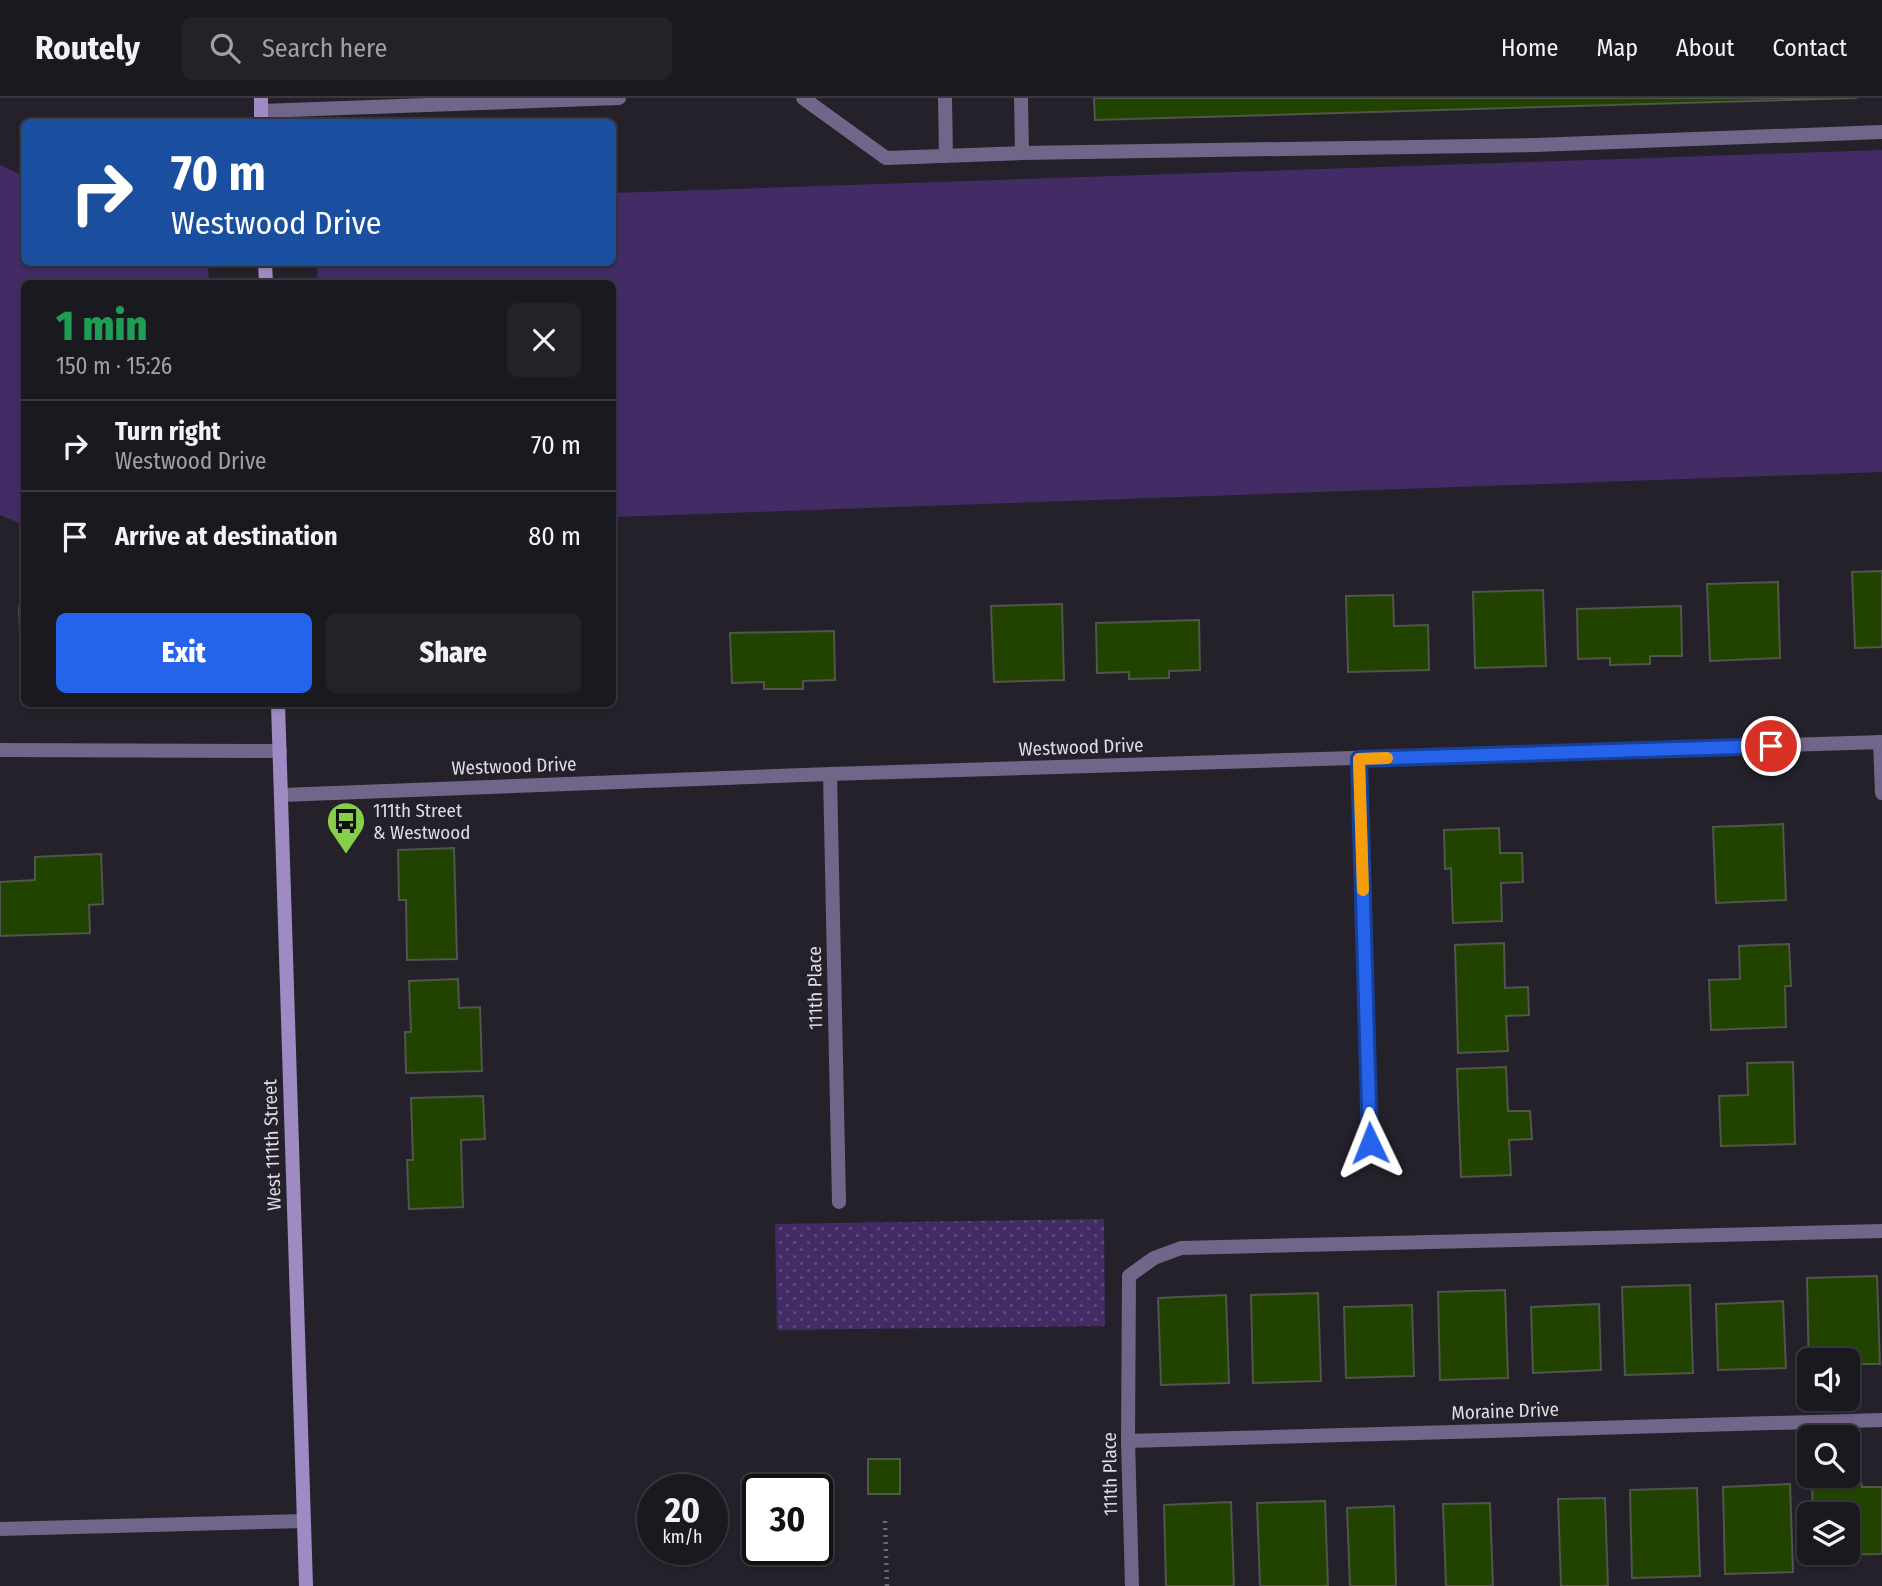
<!DOCTYPE html>
<meta charset="utf-8">
<style>
:root{--surface:#1b1920;--page:#242229;--text:#f1f3f6;--muted:#a0a0a5;--line:#39383e;--accent:#2563eb}
body{margin:0;font-family:"Fira Sans Condensed",sans-serif;background:var(--page);color:var(--text);height:100vh;display:flex;flex-direction:column;font-size:26px;white-space:nowrap}
*{box-sizing:border-box;margin:0}
p{font-size:23px;color:var(--muted)}
.icon{flex:none;width:38px;height:38px;fill:none;stroke:currentColor;stroke-width:2;stroke-linecap:round;stroke-linejoin:round}
.map{position:relative;flex:1;overflow:hidden}
.sheet{position:absolute;left:21px;top:182px;width:595px;height:427px;display:flex;flex-direction:column;background:var(--surface);border-radius:10px;box-shadow:0 2px 5px #0004,0 0 0 2px var(--line)}
.sheet>*{flex:none}
.hud{position:absolute;left:21px;top:21px;width:595px;height:147px;border-radius:10px;box-shadow:0 2px 5px #0004,0 0 0 2px var(--line);background:#1a4fa0;color:#fff;overflow:hidden}
.fabs{position:absolute;left:1797px;top:1250px;display:grid;gap:14px}
.fabs a{display:grid;place-items:center;width:63px;height:63px;border-radius:10px;background:var(--surface);box-shadow:0 2px 5px #0004,0 0 0 2px var(--line);font-size:35px}
.speed{position:absolute;left:637px;top:1376px;display:flex;gap:14px;font-size:35px;font-weight:700;text-align:center}
.speed>*{display:grid;place-content:center;width:91px;height:91px;border-radius:50%;background:var(--surface);box-shadow:0 2px 5px #0004,0 0 0 2px var(--line);line-height:1}
.speed small{font-size:18px;font-weight:400}
.speed .limit{border:4px solid #111;border-radius:10px;background:#fff;color:#111}
.pin{position:absolute;display:grid;place-items:center;width:60px;height:60px;color:#fff;margin:-30px;border:4px solid #fff;border-radius:50%;box-shadow:0 2px 7px #0007}
.me{position:absolute;width:77px;margin:-38px;rotate:358deg;stroke-linejoin:round;filter:drop-shadow(0 0 5px #0008)}
.turn{display:flex;align-items:center;gap:24px;height:147px;padding:0 35px;font-size:32px}
.turn .icon{width:91px;height:91px;stroke-width:2.5}
.turn b{display:block;font-size:49px;line-height:60px}
.round{display:grid;place-items:center;flex:none;width:74px;height:74px;border-radius:10px;background:var(--page)}
.summary{display:flex;align-items:center;justify-content:space-between;height:119px;padding:0 35px}
h1{font-size:42px;font-weight:800;line-height:52px;color:#1e9e55}
.primary-button{display:flex;gap:14px;margin-top:auto;padding:14px 35px}
.primary-button a{flex:1;height:80px;border-radius:10px;background:var(--accent);color:#fff;font-size:28px;font-weight:800;line-height:80px;text-align:center}
.primary-button a+a{background:var(--page);color:var(--text)}
ul{padding:0;list-style:none}
li{display:flex;align-items:center;gap:21px;height:91px;padding:0 35px;border-top:2px solid var(--line)}
li div{flex:1}
li b{display:block;font-size:26px}
li em{font-style:normal}
header{display:flex;align-items:center;gap:42px;box-sizing:border-box;height:98px;padding:0 35px;background:var(--surface);border-bottom:2px solid var(--line)}
header strong{font-size:33px}
nav{display:flex;gap:38px;margin-inline-start:auto;font-size:24px}
.search{width:490px;height:63px;background:var(--page);display:flex;align-items:center;gap:18px;box-sizing:border-box;padding:0 24px;border-radius:10px;color:var(--muted);font-size:26px}
.map>svg:first-child{display:block}
</style>
<header>
<strong>Routely</strong>
<div class="search"><svg class="icon" aria-label="search" viewBox="0 0 24 24"><circle cx="10" cy="10" r="6"/><path d="M15 15l6 6"/></svg>Search here</div>
<nav><a>Home</a><a>Map</a><a>About</a><a>Contact</a></nav>
</header>
<div class="map">
<svg width="1882" height="1488" viewBox="0 0 1882 1488">
<defs>
<pattern id="park-dots" width="8" height="8" patternUnits="userSpaceOnUse" patternTransform="scale(1.75)"><rect width="8" height="8" fill="#432c66"/><path d="M2 2h.1M6 6h.1" fill="none" stroke="#5e4a7c" stroke-width="1.8" stroke-linecap="round"/></pattern>
</defs>
<rect width="100%" height="100%" fill="#24212b"/>
<g fill="#432c66">
<polygon points="1882,52 1882,374 613,419 612,186 318,185 317,165 612,164 613,95"/>
<polygon points="0,67 24,78 24,164 208,165 209,185 24,186 24,427 0,417"/>
</g>
<polygon fill="url(#park-dots)" points="1104,1121 1105,1228 777,1232 775,1126"/>
<g fill="#224300" stroke="#4f564a" stroke-width="2">
<polygon points="1094,0 1857,0 1095,22"/>
<polygon points="1882,473 1882,549 1855,550 1852,474"/>
<polygon points="1778,484 1780,560 1710,563 1707,486"/>
<polygon points="1543,492 1546,568 1475,570 1473,494"/>
<polygon points="1393,497 1394,528 1428,527 1429,572 1348,574 1346,498"/>
<polygon points="1062,506 1064,582 994,584 991,508"/>
<polygon points="1681,508 1682,558 1650,558 1650,566 1610,567 1610,560 1578,561 1577,511"/>
<polygon points="19,510 24,510 24,558 21,558"/>
<polygon points="1199,522 1200,572 1169,573 1169,580 1129,581 1129,574 1097,575 1096,525"/>
<polygon points="834,533 835,582 803,583 803,591 764,591 764,584 732,585 730,535"/>
<polygon points="1783,726 1786,802 1716,805 1713,729"/>
<polygon points="1499,730 1500,755 1522,755 1523,784 1501,785 1502,823 1453,825 1451,770 1445,771 1444,732"/>
<polygon points="454,750 457,861 407,862 406,802 399,802 398,752"/>
<polygon points="101,756 103,806 89,807 90,835 0,838 0,784 35,782 35,759"/>
<polygon points="1504,845 1505,890 1528,889 1529,917 1506,918 1508,953 1458,955 1455,847"/>
<polygon points="1789,846 1791,888 1785,888 1786,929 1711,932 1709,882 1740,881 1739,848"/>
<polygon points="458,881 459,910 480,909 482,973 406,975 405,934 411,934 409,883"/>
<polygon points="1793,964 1795,1046 1721,1048 1719,998 1748,997 1747,965"/>
<polygon points="1506,969 1508,1013 1530,1013 1532,1041 1509,1042 1511,1077 1461,1079 1457,971"/>
<polygon points="483,998 485,1041 461,1042 463,1109 409,1111 407,1062 413,1062 411,1000"/>
<polygon points="1877,1178 1880,1266 1858,1266 1859,1274 1848,1274 1848,1262 1810,1262 1809,1275 1807,1180"/>
<polygon points="1690,1187 1693,1275 1625,1277 1622,1189"/>
<polygon points="1505,1192 1508,1280 1440,1282 1438,1194"/>
<polygon points="1318,1195 1321,1283 1253,1285 1251,1197"/>
<polygon points="1226,1197 1229,1285 1161,1287 1158,1200"/>
<polygon points="1783,1203 1786,1270 1718,1272 1716,1206"/>
<polygon points="1599,1206 1601,1272 1533,1275 1531,1209"/>
<polygon points="1412,1207 1414,1278 1346,1280 1344,1209"/>
<rect x="868" y="1361" width="32" height="35"/>
<polygon points="1861,1384 1862,1389 1882,1389 1882,1456 1815,1457 1815,1454 1848,1454 1848,1416 1813,1416 1812,1385"/>
<polygon points="1790,1386 1793,1474 1725,1476 1723,1389"/>
<polygon points="1697,1390 1700,1478 1632,1480 1630,1392"/>
<polygon points="1605,1400 1608,1488 1561,1488 1558,1401"/>
<polygon points="1325,1403 1328,1488 1260,1488 1257,1405"/>
<polygon points="1231,1404 1234,1488 1166,1488 1164,1407"/>
<polygon points="1490,1405 1493,1488 1446,1488 1443,1406"/>
<polygon points="1394,1408 1396,1488 1350,1488 1347,1410"/>
</g>
<g fill="none" stroke-linecap="round" stroke-linejoin="round">
<polyline stroke="#6a6871" stroke-width="4.5" stroke-dasharray="2 5" stroke-linecap="butt" points="885,1423 887,1488"/>
<g stroke="#716589" stroke-width="14">
<polyline points="803,0 886,60 1022,55 1536,47 1882,34"/>
<polyline points="945,0 946,58"/>
<polyline points="1021,0 1022,55"/>
<polyline points="261,13 619,0"/>
<polyline points="0,1431 304,1423"/>
</g>
<g stroke="#716589" stroke-width="14">
<polyline points="1880,644 1882,695"/>
<polyline points="0,652 280,653"/>
<polyline points="1359,661 1370,1045"/>
<polyline points="830,676 839,1104"/>
<polyline points="282,697 830,676 1882,644"/>
<polyline points="1128,1343 1882,1322"/>
<polyline points="1132,1488 1128,1343 1129,1178 1154,1160 1181,1150 1882,1133"/>
</g>
<g stroke="#9e8bc4" stroke-width="14">
<polyline points="261,0 261,24"/>
<polyline points="265,164 266,186"/>
<polyline points="278,606 306,1488"/>
</g>
</g>
<g fill="none" stroke-linecap="round" stroke-linejoin="round">
<g stroke="#184099" stroke-width="18">
<polyline id="route" points="1370,1045 1359,661 1771,648"/>
</g>
<use href="#route" stroke="#2563eb" stroke-width="12"/>
<polyline stroke="#f59e0b" stroke-width="12" points="1363,792 1359,661 1387,660"/>
</g>
<defs>
<g id="bus-pin" transform="scale(2.0125)"><path d="M0 17L-7.5 6A9.5 9.5 0 1 1 7.5 6Z" fill="#87cf4a" stroke="#24212b"/><path d="M-5-6H5V4H4V6H2V4H-2V6H-4V4H-5ZM-3.5-4V0h7V-4ZM-3.5 1.2v1.5H-2V1.2ZM2 1.2v1.5H3.5V1.2Z" fill="#111"/></g>
</defs>
<g fill-rule="evenodd">
<use href="#bus-pin" x="346" y="723"/>
</g>
<g text-anchor="middle" dominant-baseline="central" stroke-width="6" stroke-linejoin="round" paint-order="stroke">
<g font-size="19" fill="#dfdde4" stroke="#24212b">
<text transform="translate(1081 649) rotate(-2)">Westwood Drive</text>
<text transform="translate(514 668) rotate(-2)">Westwood Drive</text>
<text transform="translate(815 890) rotate(-91)">111th Place</text>
<text transform="translate(272 1047) rotate(-92)">West 111th Street</text>
<text transform="translate(1505 1313) rotate(-2)">Moraine Drive</text>
<text transform="translate(1110 1376) rotate(-91)">111th Place</text>
</g>
<g font-size="19" fill="#dfdde4" stroke="#24212b" text-anchor="start">
<text x="373" y="712">111th Street<tspan x="373" dy="22">&amp; Westwood</tspan></text>
</g>
</g>
</svg>
<div class="fabs">
<a><svg class="icon" aria-label="sound" viewBox="0 0 24 24"><path d="M4 9h4l5-4v14l-5-4H4zM17 9q2 3 0 6"/></svg></a>
<a><svg class="icon" aria-label="search" viewBox="0 0 24 24"><circle cx="10" cy="10" r="6"/><path d="M15 15l6 6"/></svg></a>
<a><svg class="icon" aria-label="layers" viewBox="0 0 24 24"><path d="M12 4l9 5-9 5-9-5zM3 14l9 5 9-5"/></svg></a>
</div>
<div class="speed"><div>20<small>km/h</small></div><div class="limit">30</div></div>
<div class="pin" style="left:1771px;top:648px;background:#d93025"><svg class="icon" aria-label="arrive" viewBox="0 0 24 24"><path d="M6 21V4h12l-3 4 3 4H6"/></svg></div>
<svg class="me" style="left:1370px;top:1045px" viewBox="-20 -20 40 40"><path d="M0-17L14 15 0 8-14 15z" fill="#2563eb" stroke="#fff" stroke-width="4"/></svg>
<div class="hud">
<div class="turn"><svg class="icon" aria-label="right" viewBox="0 0 24 24"><path d="M7 20v-9h11M14 6l5 5-5 5"/></svg><div><b>70 m</b>Westwood Drive</div></div>
</div>
<section class="sheet">
<div class="summary"><div><h1>1 min</h1><p>150 m · 15:26</p></div><a class="round"><svg class="icon" aria-label="close" viewBox="0 0 24 24"><path d="M6 6l12 12M18 6L6 18"/></svg></a></div>
<ul>
<li><svg class="icon" aria-label="right" viewBox="0 0 24 24"><path d="M7 20v-9h11M14 6l5 5-5 5"/></svg><div><b>Turn right</b><p>Westwood Drive</p></div><em>70 m</em></li>
<li><svg class="icon" aria-label="arrive" viewBox="0 0 24 24"><path d="M6 21V4h12l-3 4 3 4H6"/></svg><div><b>Arrive at destination</b></div><em>80 m</em></li>
</ul>
<div class="primary-button"><a>Exit</a><a>Share</a></div>
</section>
</div>
